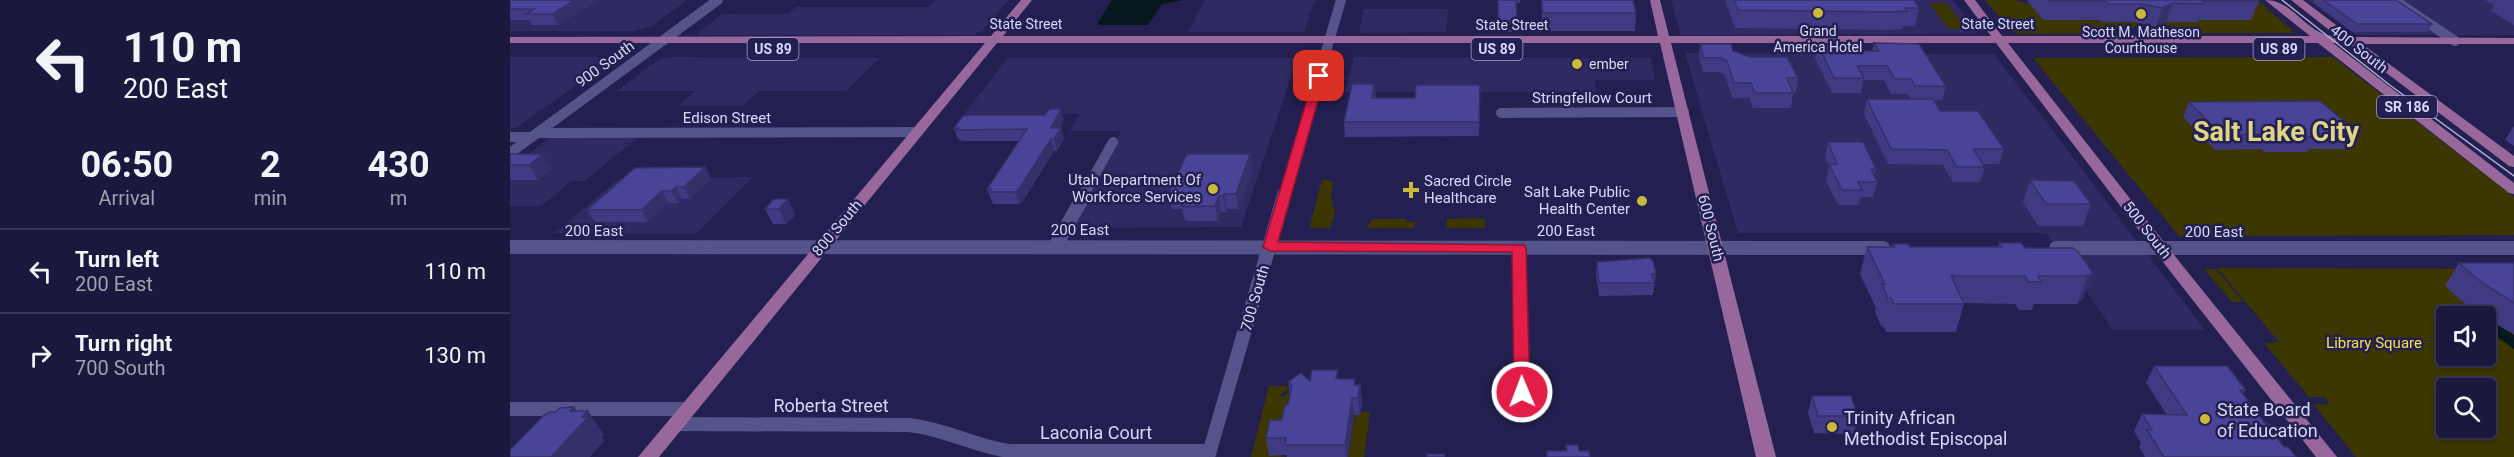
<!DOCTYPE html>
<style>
:root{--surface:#1a183d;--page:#272548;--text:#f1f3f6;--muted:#9fa0b0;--line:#383757}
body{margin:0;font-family:Roboto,sans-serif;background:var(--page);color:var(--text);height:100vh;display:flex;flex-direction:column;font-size:22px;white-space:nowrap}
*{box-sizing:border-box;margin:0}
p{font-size:20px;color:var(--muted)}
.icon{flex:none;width:33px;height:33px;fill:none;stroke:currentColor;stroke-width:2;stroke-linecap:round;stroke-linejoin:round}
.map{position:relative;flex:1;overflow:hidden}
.drawer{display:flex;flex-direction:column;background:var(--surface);width:510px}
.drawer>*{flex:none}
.top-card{background:#1a183d;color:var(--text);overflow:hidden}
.buttons{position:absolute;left:1926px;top:306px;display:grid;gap:12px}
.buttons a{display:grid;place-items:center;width:60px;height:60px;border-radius:6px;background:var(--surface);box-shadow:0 3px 9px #0003,0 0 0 2px var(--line);font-size:30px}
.pin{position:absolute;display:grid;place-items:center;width:51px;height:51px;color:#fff;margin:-26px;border-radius:12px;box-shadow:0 3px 9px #0006}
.me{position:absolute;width:66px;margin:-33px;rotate:359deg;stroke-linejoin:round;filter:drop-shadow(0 0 4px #0008)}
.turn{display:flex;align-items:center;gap:21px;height:126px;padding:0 24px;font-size:27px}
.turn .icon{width:78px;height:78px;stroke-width:2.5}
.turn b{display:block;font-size:42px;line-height:51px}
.eta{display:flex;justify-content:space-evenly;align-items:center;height:102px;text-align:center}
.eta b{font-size:36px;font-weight:700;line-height:42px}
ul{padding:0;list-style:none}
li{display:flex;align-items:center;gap:18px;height:84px;padding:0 24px;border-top:2px solid var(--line)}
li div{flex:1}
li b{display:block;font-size:22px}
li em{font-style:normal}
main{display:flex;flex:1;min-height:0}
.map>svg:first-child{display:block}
</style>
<main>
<section class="drawer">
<div class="top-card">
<div class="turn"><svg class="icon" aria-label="left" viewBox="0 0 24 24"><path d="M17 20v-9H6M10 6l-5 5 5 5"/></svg><div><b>110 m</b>200 East</div></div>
</div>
<div class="eta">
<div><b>06:50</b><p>Arrival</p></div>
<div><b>2</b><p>min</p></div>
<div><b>430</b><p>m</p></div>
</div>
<ul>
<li><svg class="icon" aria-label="left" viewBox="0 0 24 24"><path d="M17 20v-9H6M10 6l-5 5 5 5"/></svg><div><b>Turn left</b><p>200 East</p></div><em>110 m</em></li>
<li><svg class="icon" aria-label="right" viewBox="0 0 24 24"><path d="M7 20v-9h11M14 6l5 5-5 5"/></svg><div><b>Turn right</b><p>700 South</p></div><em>130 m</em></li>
</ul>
</section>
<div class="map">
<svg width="2004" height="457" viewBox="0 0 2004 457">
<rect width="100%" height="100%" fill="#232051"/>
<g fill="#2f2a61">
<polygon points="9,0 177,0 142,26 124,31 0,31 0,5"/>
<polygon points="426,0 499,0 472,31 462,35 188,35 190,31 221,7 213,14 278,14 286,7 418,7"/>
<polygon points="695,0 805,0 794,32 678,32"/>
<polygon points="1161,0 1442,0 1468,34 1171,35"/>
<polygon points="1797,0 2004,0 2004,35 1846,35"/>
<polygon points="854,9 938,9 936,32 849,33"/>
<polygon points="1175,53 1484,54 1695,330 1603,330 1536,233 1228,233"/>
<polygon points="0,57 106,57 7,127 0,129"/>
<polygon points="157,57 170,57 370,58 336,91 249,91 232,106 168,106 185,91 107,91 148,60"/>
<polygon points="844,57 1141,58 1145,80 1085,80 1086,92 835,92"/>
<polygon points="498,58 787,58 731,227 558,228 611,131 560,131 570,114 454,114"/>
<polygon points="41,137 128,137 75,181 61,181 31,206 0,206 0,168"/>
<polygon points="243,177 186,234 44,233 110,178"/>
</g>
<g fill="#3c3600" fill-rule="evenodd">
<polygon points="1475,0 1504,0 1592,22 1625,21 1631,24 1613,33 1511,34 1502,32"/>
<polygon points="1725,0 1747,0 1782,30 1781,33 1687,33 1654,24 1653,22 1685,20"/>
<polygon points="1420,3 1437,3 1456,29 1438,29"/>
<polygon points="1823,57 2004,197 2004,235 1669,236 1523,58"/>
<polygon points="812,179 823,182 821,196 825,214 820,228 802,228 800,227"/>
<polygon points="972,218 975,218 975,228 937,228 937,219"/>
<polygon points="862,219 897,219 896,222 905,222 904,228 856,228"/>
<path d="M1707,268l297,1v188h-158l-42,-52 16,-1 -6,-7h-15l-45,-54 15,-1zM1936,316h40v40h-40zM1936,388h40v40h-40z"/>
<polygon points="1694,269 1706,269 1733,302 1722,302"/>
<polygon points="759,386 777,386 778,389 770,395 773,397 779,392 782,394 778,397 787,404 763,437 759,455 778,457 741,457"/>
<polygon points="857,411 860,413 854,457 838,457 845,415"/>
</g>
<g fill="#06171d">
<polygon points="602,0 673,0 652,4 638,25 588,25 588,22"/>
<polygon points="1976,318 2004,335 2004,349 1976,329"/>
</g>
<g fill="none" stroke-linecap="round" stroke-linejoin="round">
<g stroke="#54548a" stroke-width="10">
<polyline points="1884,0 1945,41"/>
<polyline points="991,113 1174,112"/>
<polyline points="28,133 407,132"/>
<polyline points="0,137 21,137"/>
<polyline points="0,153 208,0"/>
<polyline points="573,196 603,142"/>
<polyline points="774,196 831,0"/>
</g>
<g stroke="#54548a" stroke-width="14">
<polyline points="0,247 1373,248"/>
<polyline points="545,247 574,195"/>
<polyline points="1009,248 1012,392"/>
<polyline points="1546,248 2004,248"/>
<polyline points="0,409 177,409"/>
<path d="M165,424l234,1c36,4 63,20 99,26h202"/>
<polyline points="698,457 774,195"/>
</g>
<path fill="#98689c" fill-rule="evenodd" d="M511,0h11l-29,36h655l-8,-36h10l9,36h322l-27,-36h11l27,36h308l-45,-36c30,0 40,36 73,37l-47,-37h12l49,37 162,1v6h-152l152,112v11l-5,-1 -162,-123h-14l181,140v11l-5,-1 -191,-150h-310l174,222 155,192h-21l-146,-186 -174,-228h-325l105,414h-20l-96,-414h-663l-338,414h-21l347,-414h-475v-6l481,-1z"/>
<polyline stroke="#b0b1d4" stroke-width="1.5" points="1772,0 1881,86 2004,176"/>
</g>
<g fill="#403a83">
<polygon points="0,0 73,9 48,25 22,25 19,20 0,20"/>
<polygon points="988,0 1010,0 1010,3 1006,3 1007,32 988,32"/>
<polygon points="1032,0 1126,13 1125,31 1034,31 1032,28"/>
<polygon points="1215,0 1404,0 1409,8 1405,26 1393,26 1392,29 1379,30 1225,28"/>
<polygon points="1518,0 1747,0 1749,1 1741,20 1689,20 1688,22 1656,22 1646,27 1625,22 1592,22 1589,20 1533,20 1518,2"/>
<polygon points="1804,0 1886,0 1922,24 1918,32 1843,32 1803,2"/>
<polygon points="1975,0 2004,0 2004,25 1981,11 1984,5"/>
<polygon points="1364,43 1436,86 1432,100 1424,100 1430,111 1494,149 1489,164 1473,164 1475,167 1470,182 1443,182 1433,165 1378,164 1354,114 1357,99 1401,99 1398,94 1381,94 1374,80 1353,80 1351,93 1322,93 1305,58 1308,44 1339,51 1362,51"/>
<polygon points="1190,44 1223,51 1288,78 1286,92 1283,92 1281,108 1243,108 1239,98 1222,98 1215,75 1209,72 1193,72 1189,57"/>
<polygon points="864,84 866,98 970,99 969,136 835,137 834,122"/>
<polygon points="1679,102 1849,134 1841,149 1798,149 1797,152 1754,152 1751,149 1705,150 1673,117"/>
<polygon points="554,120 550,128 551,128 554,139 547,151 544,151 513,201 509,204 483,204 477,189 510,141 451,141 450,139 448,139 444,128"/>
<polygon points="2004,126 2004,146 1995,140"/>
<polygon points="1318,142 1366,169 1364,176 1367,182 1363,197 1350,197 1349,205 1328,205 1316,180 1319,167 1315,157"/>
<polygon points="0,154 42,169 28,180 0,180"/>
<polygon points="740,154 743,169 729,209 717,209 716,212 711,212 708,221 675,221 672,209 662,209 659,193"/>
<polygon points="195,167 201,179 180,199 172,199 168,203 158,203 138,222 85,222 77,210"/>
<polygon points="1520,180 1581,204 1573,226 1528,226 1513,202"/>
<polygon points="278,199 285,215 276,224 263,224 255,209"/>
<polygon points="1489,243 1515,248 1583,273 1572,300 1567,304 1524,304 1522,310 1509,310 1505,304 1454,303 1446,332 1376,332 1373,326 1371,326 1365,312 1366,308 1350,274 1357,247 1382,247 1383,244 1400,247 1488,247"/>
<polygon points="1087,262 1146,274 1143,295 1089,296 1086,274"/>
<polygon points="1949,263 2004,263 2004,334 1984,323 1976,318 1976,316 1973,316 1956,305 1935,286"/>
<polygon points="1644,366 1736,390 1733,394 1774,447 1786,457 1635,457 1629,447 1631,443 1624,431 1632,414 1657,415 1636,383"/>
<polygon points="829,379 845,379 845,385 850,385 852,402 850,415 844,415 838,457 777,457 776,455 759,456 756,438 772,420 778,405 780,397 778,382"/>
<polygon points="1302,396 1348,416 1344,434 1304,433 1298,413"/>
</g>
<g fill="#34306a">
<polygon points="65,0 91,0 73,9 48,25 42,14"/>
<polygon points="1663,3 1656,22 1646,27 1652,8"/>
<polygon points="864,84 866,99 862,98"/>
<polygon points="551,109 554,120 544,139 551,128 554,139 547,151 541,128"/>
<polygon points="541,139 544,151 513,201 509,204 505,192"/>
<polygon points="33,154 42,169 28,180 19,165"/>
<polygon points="740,154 743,169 729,209 726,194"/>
<polygon points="195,167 201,179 180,199 174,187"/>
<polygon points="166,187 172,199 168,203 161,191"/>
<polygon points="152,191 158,203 138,222 131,210"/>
<polygon points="714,194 717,209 716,212 713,196"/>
<polygon points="709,196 711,212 708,221 705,206"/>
<polygon points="278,199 285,215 276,224 269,209"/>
<polygon points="1583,273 1572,300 1567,304 1578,276"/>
<polygon points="850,385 852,402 850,415 848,398"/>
<polygon points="842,398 844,415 838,457 837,457 835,445"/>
<polygon points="64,407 74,421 72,417 78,411 94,435 92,437 94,441 80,457 41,457 60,411"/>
</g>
<g fill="#4a4498" stroke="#34306a" stroke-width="1.5">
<polygon points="0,0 65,0 42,14 16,14 24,9 0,9"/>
<polygon points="988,0 1006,0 1007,21 988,21"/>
<polygon points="1032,0 1123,0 1126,13 1035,13 1032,10"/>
<polygon points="1224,0 1404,0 1409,8 1395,8 1397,11 1384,12 1228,10"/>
<polygon points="1538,0 1747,0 1749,1 1692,1 1695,4 1663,3 1652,8 1632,4 1598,4 1595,1 1539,1"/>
<polygon points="1813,0 1886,0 1922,24 1847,24"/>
<polygon points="1364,43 1409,44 1436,86 1405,86 1401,79 1385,79 1377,66 1347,66 1354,78 1324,78 1308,44 1336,44 1339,51 1369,51"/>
<polygon points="1190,44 1221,44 1223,51 1240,57 1277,57 1288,78 1277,78 1283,93 1245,93 1241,83 1224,83 1217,61 1211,58 1194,58"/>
<polygon points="842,84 864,84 862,98 905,98 906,85 970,85 969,122 834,122"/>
<polygon points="1357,99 1423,99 1430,111 1468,111 1494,149 1463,149 1475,167 1447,167 1437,150 1381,149"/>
<polygon points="1810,101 1849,134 1802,134 1805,137 1761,137 1758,134 1712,135 1679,102"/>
<polygon points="539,109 551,109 541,128 551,128 544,139 541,139 509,189 505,192 479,192 481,189 477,189 517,129 447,130 449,128 444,128 453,116 458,115 535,115"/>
<polygon points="1318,142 1353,142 1366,169 1361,169 1367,182 1348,182 1352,190 1332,190 1319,164 1327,164"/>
<polygon points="0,154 33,154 19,165 0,165"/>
<polygon points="677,154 740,154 726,194 714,194 713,196 709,196 705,206 672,206 675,197 670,197 671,193 659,193"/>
<polygon points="195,167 174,187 166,187 161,191 152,191 131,210 77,210 125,168"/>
<polygon points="1520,180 1564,181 1581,204 1536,204"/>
<polygon points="264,199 278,199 269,209 255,209"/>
<polygon points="1489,243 1511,243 1515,248 1563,248 1569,253 1583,273 1578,276 1528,276 1532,282 1518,282 1515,276 1441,276 1454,304 1384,304 1381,298 1378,298 1372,284 1375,284 1357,247 1385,247 1383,244 1398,244 1400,247 1492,247"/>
<polygon points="1140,258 1143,261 1146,274 1142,274 1144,283 1089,283 1087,262"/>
<polygon points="1949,263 2004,263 2004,303 1971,282"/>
<polygon points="1644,366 1717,366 1736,390 1730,390 1755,423 1763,426 1764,434 1774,447 1778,447 1786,457 1654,457 1637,430 1642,430 1632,414 1677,415"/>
<polygon points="802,370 828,370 826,379 845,379 844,385 850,385 848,398 842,398 835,445 775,445 776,438 756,438 760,420 772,420 775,405 778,405 782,385 778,382 791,373 800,381"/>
<polygon points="1302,396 1341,396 1348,416 1308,416"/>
<polygon points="64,407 60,411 78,411 72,417 78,417 41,457 0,457 0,450 33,416 40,412 46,412 50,408"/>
<polygon points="1056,445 1068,445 1069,451 1079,451 1080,457 1037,457 1037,451 1057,451"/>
<polygon points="917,454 935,454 934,457 917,457"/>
</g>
<polygon fill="#e11d48" stroke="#92132f" stroke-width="1.5" points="809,73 815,76 768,242 1014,245 1016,248 1020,392 1018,396 1006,396 1004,392 1002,252 760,251 753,247 804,76"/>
<g fill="#c9ba3a" stroke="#232051" stroke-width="2">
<circle cx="1308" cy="13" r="6"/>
<circle cx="1631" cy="14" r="6"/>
<circle cx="1067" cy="64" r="6"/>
<circle cx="703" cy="189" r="6"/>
<path d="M898 181h6v6h6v6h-6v6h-6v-6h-6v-6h6z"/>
<circle cx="1132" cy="201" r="6"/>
<circle cx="1695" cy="419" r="6"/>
<circle cx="1322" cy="427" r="6"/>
</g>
<g text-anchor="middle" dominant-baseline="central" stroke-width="5" stroke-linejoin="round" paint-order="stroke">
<g font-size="14" fill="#d6d8f7" stroke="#232051">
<text x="516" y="24">State Street</text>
<text x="1488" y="24">State Street</text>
<text x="1002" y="25">State Street</text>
</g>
<g font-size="14" fill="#d6d8f7" stroke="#232051">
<text x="1308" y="31">Grand<tspan x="1308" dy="16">America Hotel</tspan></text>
<text x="1631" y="32">Scott M. Matheson<tspan x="1631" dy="16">Courthouse</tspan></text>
<text x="1079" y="64" text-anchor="start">ember</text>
</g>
<g fill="#232051" stroke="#a0a1c5" stroke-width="1.5">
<rect x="237.5" y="38" width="51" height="22" rx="4.5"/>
<rect x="961.5" y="38" width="51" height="22" rx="4.5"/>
<rect x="1743.5" y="38" width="51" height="22" rx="4.5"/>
<rect x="1867" y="96" width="60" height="22" rx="4.5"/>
</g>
<g font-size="14" font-weight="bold" fill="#d6d8f7">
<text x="263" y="49">US 89</text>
<text x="987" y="49">US 89</text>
<text x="1769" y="49">US 89</text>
<text x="1897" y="107">SR 186</text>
</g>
<g font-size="15" fill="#d6d8f7" stroke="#232051">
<text transform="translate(1849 49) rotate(38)">400 South</text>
<text transform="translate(95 64) rotate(-36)">900 South</text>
<text x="1082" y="98">Stringfellow Court</text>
<text x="217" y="118">Edison Street</text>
<text transform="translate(327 228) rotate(-50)">800 South</text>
<text transform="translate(1201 228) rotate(76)">600 South</text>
<text x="570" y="230">200 East</text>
<text transform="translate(1637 230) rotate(52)">500 South</text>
<text x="84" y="231">200 East</text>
<text x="1056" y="231">200 East</text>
<text x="1704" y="232">200 East</text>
<text transform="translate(745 298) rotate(-74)">700 South</text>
</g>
<g font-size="15" fill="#d6d8f7" stroke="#232051" text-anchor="end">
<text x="691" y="180">Utah Department Of<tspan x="691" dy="17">Workforce Services</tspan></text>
<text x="914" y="181" text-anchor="start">Sacred Circle<tspan x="914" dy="17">Healthcare</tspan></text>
<text x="1120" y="192">Salt Lake Public<tspan x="1120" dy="17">Health Center</tspan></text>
</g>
<g font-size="15" fill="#f1e04c" stroke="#232051">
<text x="1864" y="343">Library Square</text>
</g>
<g font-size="18" fill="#d6d8f7" stroke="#232051">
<text x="321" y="405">Roberta Street</text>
<text x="586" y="432">Laconia Court</text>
</g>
<g font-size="18" fill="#d6d8f7" stroke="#232051" text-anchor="start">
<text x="1707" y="409">State Board<tspan x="1707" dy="21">of Education</tspan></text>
<text x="1334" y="417">Trinity African<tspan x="1334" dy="21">Methodist Episcopal</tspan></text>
</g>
<g font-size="27" font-weight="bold" fill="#ded587" stroke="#232051">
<text x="1766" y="132">Salt Lake City</text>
</g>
</g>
</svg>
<div class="buttons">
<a><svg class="icon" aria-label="sound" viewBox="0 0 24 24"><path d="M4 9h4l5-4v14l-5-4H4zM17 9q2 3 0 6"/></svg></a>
<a><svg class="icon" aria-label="search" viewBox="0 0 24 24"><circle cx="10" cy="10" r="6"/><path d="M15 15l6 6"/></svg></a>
</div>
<div class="pin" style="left:809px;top:76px;background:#d93025"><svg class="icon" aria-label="arrive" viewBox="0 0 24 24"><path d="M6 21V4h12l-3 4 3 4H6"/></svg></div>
<svg class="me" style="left:1012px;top:392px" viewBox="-20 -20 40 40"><circle r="17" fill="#e11d48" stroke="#fff" stroke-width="3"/><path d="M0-11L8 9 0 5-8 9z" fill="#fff"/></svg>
</div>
</main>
